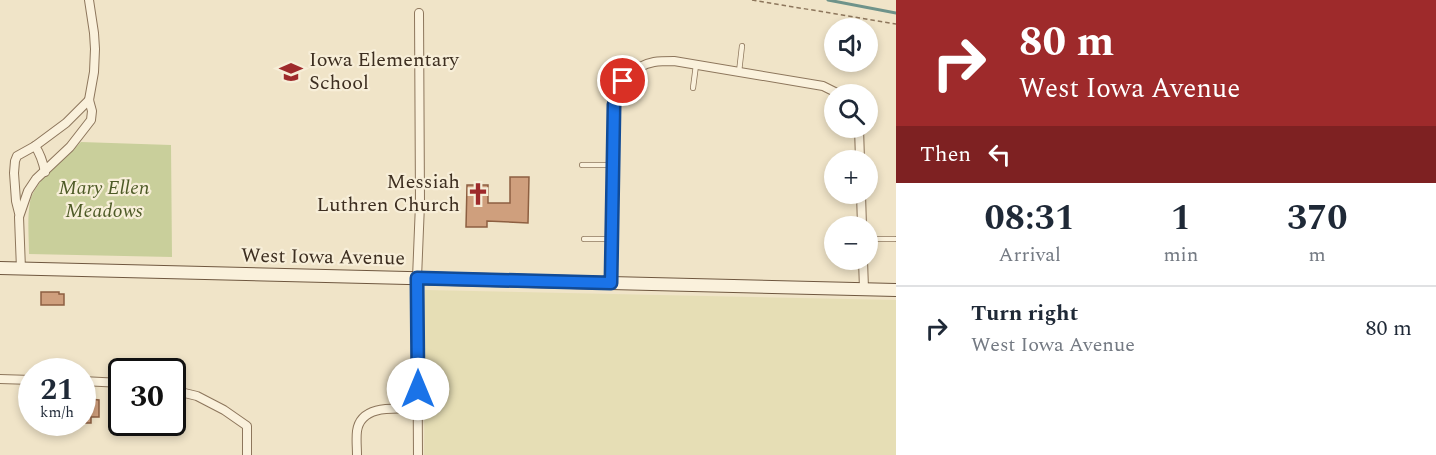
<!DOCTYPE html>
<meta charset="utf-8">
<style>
:root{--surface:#fff;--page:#f2f2f3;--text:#1f2937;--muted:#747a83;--line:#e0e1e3}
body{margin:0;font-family:Spectral,serif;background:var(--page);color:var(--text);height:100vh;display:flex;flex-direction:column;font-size:22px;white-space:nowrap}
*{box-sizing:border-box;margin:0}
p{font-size:20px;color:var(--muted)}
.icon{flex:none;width:33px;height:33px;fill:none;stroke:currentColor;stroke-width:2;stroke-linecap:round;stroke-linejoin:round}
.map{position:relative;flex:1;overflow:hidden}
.side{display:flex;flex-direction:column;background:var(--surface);width:540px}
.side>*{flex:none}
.guide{background:#9e2a2b;color:#fff;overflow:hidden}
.fabs{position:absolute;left:824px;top:18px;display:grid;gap:12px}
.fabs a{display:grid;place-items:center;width:54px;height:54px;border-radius:50%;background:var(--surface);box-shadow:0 3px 9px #0003;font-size:30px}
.speed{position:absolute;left:18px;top:358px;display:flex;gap:12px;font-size:30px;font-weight:700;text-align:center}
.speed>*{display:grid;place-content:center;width:78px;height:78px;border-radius:50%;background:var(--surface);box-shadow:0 3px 9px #0003;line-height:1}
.speed small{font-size:15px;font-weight:400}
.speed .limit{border:3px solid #111;border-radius:9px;background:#fff;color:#111}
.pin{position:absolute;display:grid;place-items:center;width:51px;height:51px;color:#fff;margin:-26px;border:3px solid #fff;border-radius:50%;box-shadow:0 2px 6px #0007}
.me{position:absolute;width:66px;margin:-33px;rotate:0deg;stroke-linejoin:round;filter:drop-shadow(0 0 4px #0008)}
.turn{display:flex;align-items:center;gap:21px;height:126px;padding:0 24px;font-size:27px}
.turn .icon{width:78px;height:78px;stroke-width:2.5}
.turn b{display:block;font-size:42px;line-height:51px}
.then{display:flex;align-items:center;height:57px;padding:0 24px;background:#0003;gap:12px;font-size:22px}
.eta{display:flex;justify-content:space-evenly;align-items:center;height:102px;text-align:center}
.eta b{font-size:36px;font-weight:700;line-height:42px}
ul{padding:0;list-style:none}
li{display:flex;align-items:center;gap:18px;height:84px;padding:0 24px;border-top:2px solid var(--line)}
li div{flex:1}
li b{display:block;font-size:22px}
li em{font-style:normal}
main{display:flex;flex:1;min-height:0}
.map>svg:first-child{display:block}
</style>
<main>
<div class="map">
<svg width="896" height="455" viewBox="0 0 896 455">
<rect width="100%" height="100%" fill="#f0e4c8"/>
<polygon fill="#e6deb5" points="425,290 896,300 896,455 424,455"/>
<path fill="#c9cf9b" d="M81,142l90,3 1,112 -143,-3c0,-17 -2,-35 1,-52 4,-21 36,-45 51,-60z"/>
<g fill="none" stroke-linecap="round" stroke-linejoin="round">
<polyline stroke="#6f938a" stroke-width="3" points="828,0 896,13"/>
</g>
<g fill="#cf9f7d" stroke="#8d5f41" stroke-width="1.5">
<polygon points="510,177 529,177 528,223 487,221 487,227 466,227 467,185 488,185 488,203 510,203"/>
<polygon points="41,292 59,292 59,294 64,294 64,305 41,305"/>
<polygon points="89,399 99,400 99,417 91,417 91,423 82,423 83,402 89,402"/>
</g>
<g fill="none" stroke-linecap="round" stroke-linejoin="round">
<g stroke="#8d765c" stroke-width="6">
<g id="lane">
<polyline points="739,72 742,46"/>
<polyline points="693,88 696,65"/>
<polyline points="582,165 613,165"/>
<polyline points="584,239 612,239"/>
<polyline points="867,239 895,239"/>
</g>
</g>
<g stroke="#8d765c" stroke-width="10">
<g id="street">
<polyline points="859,128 860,160"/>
<path d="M35,146c6,9 8,16 10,26"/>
<polyline points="861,194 862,226"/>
<polyline points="19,213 16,201 14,173 15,161 17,156 35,146 66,123 89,100"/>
<polyline points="863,260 864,289"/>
<polyline points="21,269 19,217 28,191 36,179 70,147 91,120 92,111 89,100 94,72 95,49 94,33 89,0"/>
<path d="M611,283l3,-178c5,-21 18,-39 40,-43 6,-1 14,-1 20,-1l149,25 16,8"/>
<polyline points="0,379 32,380"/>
<polyline points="82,381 122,383"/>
<polyline points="172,390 197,396 224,410 247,426 247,455"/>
<path d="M357,455c0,-8 -1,-16 0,-24 4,-28 41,-22 61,-22"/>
<polyline points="418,455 417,278 420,204 419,13"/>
</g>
</g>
<g stroke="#6f573f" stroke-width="14">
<polyline id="secondary" points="0,268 896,290"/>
</g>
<polyline stroke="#8d765c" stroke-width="1.5" stroke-dasharray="4.5 3" stroke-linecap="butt" points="752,0 896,24"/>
<use href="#lane" stroke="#faf1dc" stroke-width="4.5"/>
<use href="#street" stroke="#faf1dc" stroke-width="8"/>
<use href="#secondary" stroke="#faf1dc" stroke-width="12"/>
</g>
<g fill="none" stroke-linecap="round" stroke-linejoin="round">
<g stroke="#114b97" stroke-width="15">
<polyline id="route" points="418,389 417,278 611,283 614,105 617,94 623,81"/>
</g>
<use href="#route" stroke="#1a73e8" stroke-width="10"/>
</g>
<defs>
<g id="school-bare" transform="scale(1.8)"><path d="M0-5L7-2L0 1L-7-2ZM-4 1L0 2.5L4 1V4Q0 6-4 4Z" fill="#9e2a2b" stroke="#f7eed8" stroke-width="2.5" paint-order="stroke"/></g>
<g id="church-bare" transform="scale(1.8)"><path d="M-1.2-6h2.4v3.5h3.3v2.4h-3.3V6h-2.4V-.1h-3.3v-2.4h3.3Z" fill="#9e2a2b" stroke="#f7eed8" stroke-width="2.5" paint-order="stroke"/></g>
</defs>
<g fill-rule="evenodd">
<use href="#school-bare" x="291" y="72"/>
<use href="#church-bare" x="478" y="194"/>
</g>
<g text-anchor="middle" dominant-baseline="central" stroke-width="4.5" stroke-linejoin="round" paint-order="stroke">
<g font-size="20" fill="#3d2e20" stroke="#f7eed8" text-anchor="start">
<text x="309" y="60">Iowa Elementary<tspan x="309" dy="23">School</tspan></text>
<text x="460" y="182" text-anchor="end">Messiah<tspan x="460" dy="23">Luthren Church</tspan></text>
</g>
<g font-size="20" font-style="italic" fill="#4d5a26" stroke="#f7eed8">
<text x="104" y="188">Mary Ellen<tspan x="104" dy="23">Meadows</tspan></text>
</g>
<g font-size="20" fill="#3d2e20" stroke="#f7eed8">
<text transform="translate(323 257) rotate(1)">West Iowa Avenue</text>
</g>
</g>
</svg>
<div class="fabs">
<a><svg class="icon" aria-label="sound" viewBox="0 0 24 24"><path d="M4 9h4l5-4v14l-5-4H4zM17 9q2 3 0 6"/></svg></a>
<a><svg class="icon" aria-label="search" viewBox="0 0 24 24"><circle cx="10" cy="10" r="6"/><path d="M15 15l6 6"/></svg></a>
<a>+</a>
<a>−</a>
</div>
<div class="speed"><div>21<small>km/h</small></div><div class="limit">30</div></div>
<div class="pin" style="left:623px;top:81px;background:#d93025"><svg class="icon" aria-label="arrive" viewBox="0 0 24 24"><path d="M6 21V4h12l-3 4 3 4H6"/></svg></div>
<svg class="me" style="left:418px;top:389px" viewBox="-20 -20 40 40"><circle r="19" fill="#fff"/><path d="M0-13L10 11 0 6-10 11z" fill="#1a73e8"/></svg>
</div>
<section class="side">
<div class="guide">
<div class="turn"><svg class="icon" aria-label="right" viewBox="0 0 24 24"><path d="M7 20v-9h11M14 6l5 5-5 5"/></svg><div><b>80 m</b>West Iowa Avenue</div></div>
<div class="then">Then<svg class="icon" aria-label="left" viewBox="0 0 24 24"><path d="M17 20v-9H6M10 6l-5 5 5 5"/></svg></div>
</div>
<div class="eta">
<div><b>08:31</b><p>Arrival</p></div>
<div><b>1</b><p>min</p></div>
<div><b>370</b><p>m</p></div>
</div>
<ul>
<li><svg class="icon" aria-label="right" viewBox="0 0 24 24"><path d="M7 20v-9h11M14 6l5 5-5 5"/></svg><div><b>Turn right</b><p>West Iowa Avenue</p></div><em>80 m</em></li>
</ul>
</section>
</main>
